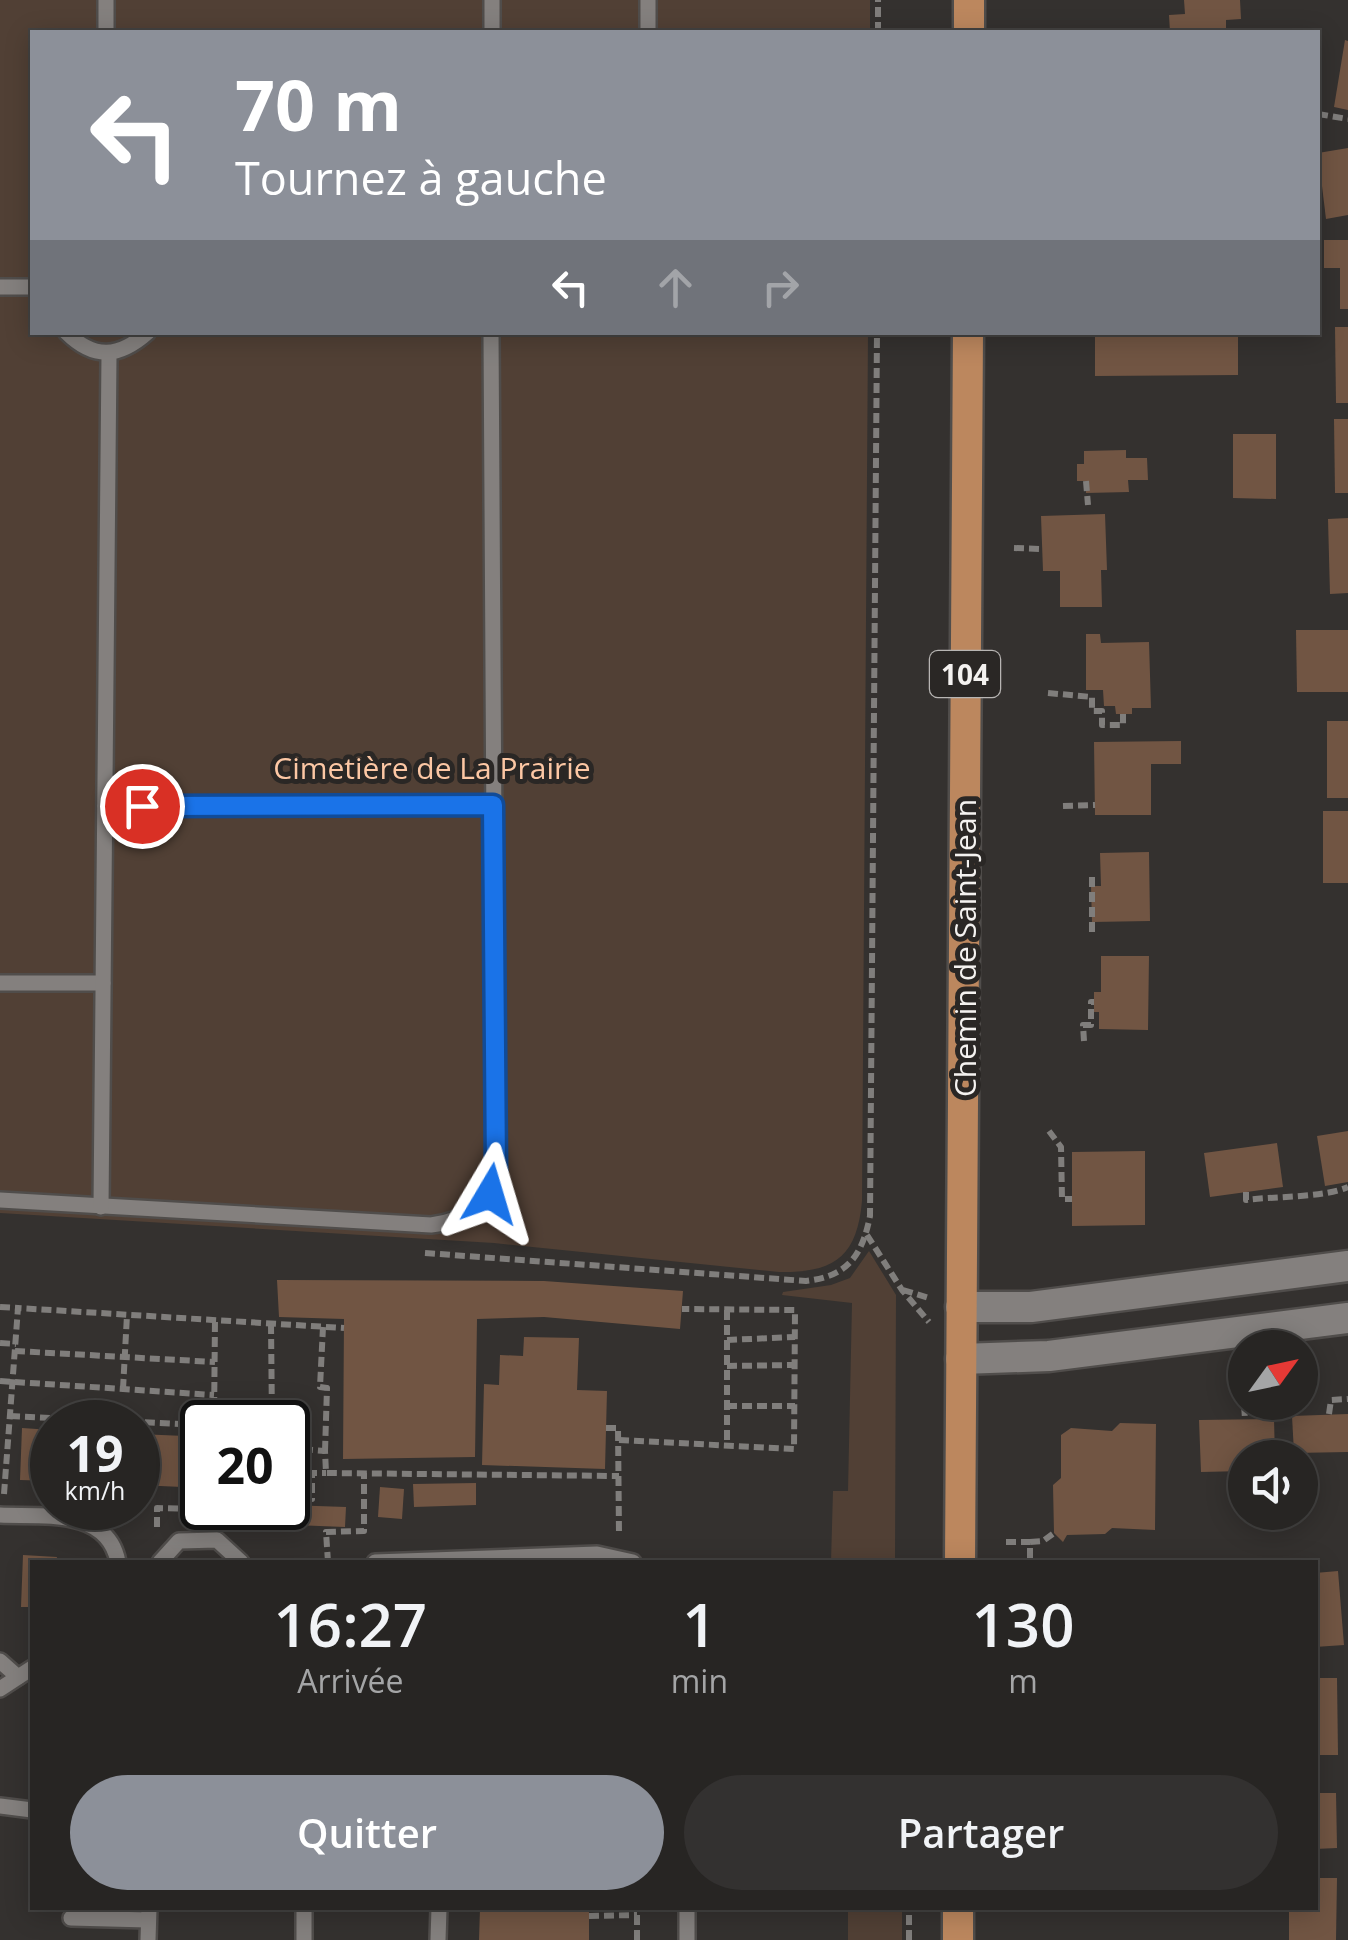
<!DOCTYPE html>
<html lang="fr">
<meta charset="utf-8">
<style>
:root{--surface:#272523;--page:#333130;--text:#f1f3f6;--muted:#a4a5a6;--line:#434241;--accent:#8c9099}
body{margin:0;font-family:"Open Sans",sans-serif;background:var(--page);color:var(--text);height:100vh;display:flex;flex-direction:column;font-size:38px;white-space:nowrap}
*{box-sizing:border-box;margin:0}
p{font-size:32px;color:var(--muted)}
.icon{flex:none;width:55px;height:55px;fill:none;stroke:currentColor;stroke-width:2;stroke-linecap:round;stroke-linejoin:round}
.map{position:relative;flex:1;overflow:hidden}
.side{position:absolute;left:30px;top:1560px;width:1288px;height:350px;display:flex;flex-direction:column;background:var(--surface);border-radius:0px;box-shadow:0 5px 25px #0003,0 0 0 2px var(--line)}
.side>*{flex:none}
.guide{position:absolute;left:30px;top:30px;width:1290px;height:305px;border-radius:0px;box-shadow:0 5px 25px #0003,0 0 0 2px var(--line);background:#8c9099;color:#fff;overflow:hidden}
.needle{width:65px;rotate:57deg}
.buttons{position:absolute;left:1228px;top:1330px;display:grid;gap:20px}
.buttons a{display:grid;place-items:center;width:90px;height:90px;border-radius:50%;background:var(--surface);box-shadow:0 5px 25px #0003,0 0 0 2px var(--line);font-size:50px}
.speed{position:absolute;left:30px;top:1400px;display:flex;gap:20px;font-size:50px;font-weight:700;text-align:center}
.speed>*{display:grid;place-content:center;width:130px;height:130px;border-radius:50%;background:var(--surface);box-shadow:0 5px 25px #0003,0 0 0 2px var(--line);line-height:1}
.speed small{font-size:25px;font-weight:400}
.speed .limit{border:5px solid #111;border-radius:15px;background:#fff;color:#111}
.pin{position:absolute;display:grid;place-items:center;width:85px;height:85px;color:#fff;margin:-42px;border:5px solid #fff;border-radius:50%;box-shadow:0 2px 10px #0007}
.me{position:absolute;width:110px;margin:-55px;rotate:7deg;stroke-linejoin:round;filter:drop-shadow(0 0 8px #0008)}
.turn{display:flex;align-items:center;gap:35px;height:210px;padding:0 40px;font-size:45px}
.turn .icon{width:130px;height:130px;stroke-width:2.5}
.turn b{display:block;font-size:70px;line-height:85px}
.lanes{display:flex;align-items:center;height:95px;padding:0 40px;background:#0003;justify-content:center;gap:50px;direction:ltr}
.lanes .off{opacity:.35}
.eta{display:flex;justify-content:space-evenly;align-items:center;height:170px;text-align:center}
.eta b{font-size:60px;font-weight:600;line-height:70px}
.action{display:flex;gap:20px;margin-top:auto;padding:20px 40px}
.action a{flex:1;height:115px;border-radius:60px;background:var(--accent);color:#fff;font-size:40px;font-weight:600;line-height:115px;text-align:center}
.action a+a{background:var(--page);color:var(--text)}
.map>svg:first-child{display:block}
</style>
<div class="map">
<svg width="1348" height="1940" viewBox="0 0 1348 1940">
<rect width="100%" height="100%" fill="#34312f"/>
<g fill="#514035">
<path d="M0,0h870v32h-838v300l836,1 -6,868c-5,56 -28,72 -83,71l-285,-29 -494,-30z"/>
<polygon points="869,1251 896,1295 895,1562 831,1562 833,1491 848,1491 852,1303 782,1295 783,1292 831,1285 850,1278"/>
<rect x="848" y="1908" width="54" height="32"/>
</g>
<g fill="#715543">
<polygon points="1184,0 1240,0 1241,19 1226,20 1226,32 1170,32 1169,15 1185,14"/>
<polygon points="1345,40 1348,41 1348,110 1334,107"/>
<polygon points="1348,148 1348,215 1326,219 1318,153"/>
<polygon points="1324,240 1348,240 1348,309 1340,309 1340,268 1324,268"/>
<polygon points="1335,327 1348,327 1348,403 1336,403"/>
<polygon points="1095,332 1238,332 1238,375 1095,376"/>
<polygon points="1334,419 1348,419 1348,493 1335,493"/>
<polygon points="1233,434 1276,434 1276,499 1233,498"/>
<polygon points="1126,450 1126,458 1147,458 1148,480 1128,480 1129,492 1086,493 1086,481 1077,481 1077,464 1084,464 1084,451"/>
<polygon points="1105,514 1107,570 1101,570 1102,607 1060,607 1060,571 1043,571 1041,516"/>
<polygon points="1348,518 1348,593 1330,594 1328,519"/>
<polygon points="1296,630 1348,630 1348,692 1297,692"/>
<polygon points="1086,634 1100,634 1101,643 1149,642 1151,708 1132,708 1132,714 1116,714 1115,706 1104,706 1103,690 1086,690"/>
<rect x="1327" y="721" width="21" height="77"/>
<polygon points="1181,741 1181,764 1151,764 1151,815 1095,815 1094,742"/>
<rect x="1323" y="811" width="25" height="72"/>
<polygon points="1149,852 1150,921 1092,922 1091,886 1101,886 1100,853"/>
<polygon points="1101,956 1149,956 1148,1030 1099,1029 1099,1012 1094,1012 1094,992 1101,992"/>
<polygon points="1348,1131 1348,1182 1325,1186 1317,1136"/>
<polygon points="1277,1143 1283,1187 1210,1197 1204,1153"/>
<polygon points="1145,1151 1145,1225 1072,1226 1072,1152"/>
<polygon points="277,1280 544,1281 683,1291 680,1329 544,1317 477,1319 475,1457 343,1459 344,1319 279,1317"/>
<polygon points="524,1337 579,1338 577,1390 607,1391 605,1469 482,1465 484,1384 499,1385 500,1355 523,1356"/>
<polygon points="1348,1414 1348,1452 1294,1453 1292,1416"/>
<polygon points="1274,1419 1275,1458 1245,1458 1245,1471 1201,1472 1199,1420"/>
<polygon points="1120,1423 1156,1424 1155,1530 1112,1528 1105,1534 1067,1535 1063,1542 1054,1533 1053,1485 1061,1478 1061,1435 1071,1428 1112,1431"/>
<polygon points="22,1428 52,1430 52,1481 20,1480"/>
<polygon points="138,1434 185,1436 182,1487 138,1485"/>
<polygon points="476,1483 476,1505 414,1507 413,1484"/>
<polygon points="380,1487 404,1489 402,1519 378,1517"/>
<polygon points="288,1505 346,1507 345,1527 269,1524 269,1508 288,1508"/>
<polygon points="23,1555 57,1557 56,1562 32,1562 32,1607 21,1607"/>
<polygon points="1338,1571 1344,1645 1315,1647 1315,1573"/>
<polygon points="1315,1678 1337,1678 1338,1755 1315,1755"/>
<polygon points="1315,1793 1336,1793 1337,1848 1315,1849"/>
<polygon points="1315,1878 1337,1878 1336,1940 1289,1940 1289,1908 1315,1908"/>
<polygon points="480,1908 589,1908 589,1940 479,1940"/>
</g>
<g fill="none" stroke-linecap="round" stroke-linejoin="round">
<g stroke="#504d4b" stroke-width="20">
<g id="service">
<polyline points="106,32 106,0"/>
<polyline points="492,32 492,0"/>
<polyline points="648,32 648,0"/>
<polyline points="0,287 32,287"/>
<path d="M66,332c28,28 53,26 82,0"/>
<polyline points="105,806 493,805"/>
<polyline points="0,983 103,983"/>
<path d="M0,1200l431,25c33,-4 61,-21 65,-55l-5,-838"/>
<polyline points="101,1207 109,355"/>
<path d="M0,1515c43,2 108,-7 118,47"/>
<polyline points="160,1562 179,1541 217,1540 241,1562"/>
<polyline points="375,1562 597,1554 633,1562"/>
<polyline points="0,1661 18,1677"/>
<polyline points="0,1689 32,1668"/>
<polyline points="0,1806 32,1810"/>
<polyline points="71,1918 148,1920"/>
<polyline points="148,1940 149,1908"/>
<polyline points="304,1940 304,1908"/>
<polyline points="438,1940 439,1908"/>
<polyline points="687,1940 687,1908"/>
</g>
</g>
<g stroke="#504d4b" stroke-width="35">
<g id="minor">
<polyline points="961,1307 1031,1307 1348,1266"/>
<polyline points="961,1359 1049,1356 1348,1318"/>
</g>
</g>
<g stroke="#504d4b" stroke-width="35">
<g id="primary">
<polyline points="969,32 969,0"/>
<polyline points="960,1562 968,332"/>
<polyline points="958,1940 958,1908"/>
</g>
</g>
<g stroke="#807e7c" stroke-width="6" stroke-dasharray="10 5" stroke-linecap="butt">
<polyline points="878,32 878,0"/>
<polyline points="1318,114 1348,119"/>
<polyline points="1086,481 1088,505"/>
<polyline points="1014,548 1042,549"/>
<polyline points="1048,693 1092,697 1092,711 1102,711 1102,725 1123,725 1123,714"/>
<polyline points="1063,806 1095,805"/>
<polyline points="1092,877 1092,933"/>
<polyline points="1084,1041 1083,1025 1091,1025 1091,1002 1094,1002"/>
<polyline points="1049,1131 1061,1147 1062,1199 1072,1199"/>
<path d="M1246,1192v8c30,-4 76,-2 102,-13"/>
<polyline points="867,1235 902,1290 929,1322"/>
<path d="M425,1253l381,28c42,-5 56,-25 64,-65l7,-884"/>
<polyline points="903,1290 929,1298"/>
<polyline points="0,1307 18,1308"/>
<polyline points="727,1310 727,1446"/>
<polyline points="271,1324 272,1422"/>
<polyline points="323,1327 320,1387 327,1388 325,1451"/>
<polyline points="727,1340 795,1337"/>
<polyline points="0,1343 16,1344"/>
<polyline points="15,1351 215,1362"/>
<polyline points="1241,1361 1245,1419"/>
<polyline points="727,1366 795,1365"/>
<polyline points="0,1381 214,1395"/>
<polyline points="123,1389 127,1315"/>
<polyline points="727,1406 795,1406"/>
<polyline points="1329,1414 1331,1400 1348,1399"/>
<polyline points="10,1416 202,1425"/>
<polyline points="214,1422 215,1320"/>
<polyline points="606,1428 618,1428 619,1534"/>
<polyline points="619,1440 794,1449 795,1310 682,1309"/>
<polyline points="288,1448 325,1451 326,1473 619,1476"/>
<polyline points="4,1494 18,1308 344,1328"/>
<polyline points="288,1499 312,1499 312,1473 326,1473"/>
<polyline points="199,1509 261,1512 261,1508"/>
<polyline points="157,1527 157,1508 199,1509 202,1443"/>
<polyline points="1006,1542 1030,1542 1030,1562"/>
<polyline points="1030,1542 1043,1541 1054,1533"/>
<polyline points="328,1562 326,1532 364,1531 364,1473"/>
<polyline points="589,1916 637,1915"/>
<polyline points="637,1940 637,1908"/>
<polyline points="909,1940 909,1908"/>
</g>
<use href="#service" stroke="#84807e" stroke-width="15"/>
<use href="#minor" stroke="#84807e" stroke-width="30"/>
<use href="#primary" stroke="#bc875e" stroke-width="30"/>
</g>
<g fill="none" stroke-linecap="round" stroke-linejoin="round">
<g stroke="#114b97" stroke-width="25">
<polyline id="route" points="142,806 493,805 496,1170 490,1194"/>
</g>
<use href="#route" stroke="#1a73e8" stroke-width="18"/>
</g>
<g text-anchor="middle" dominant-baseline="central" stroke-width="10" stroke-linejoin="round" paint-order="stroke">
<rect fill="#2a2725" stroke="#b7b5b3" stroke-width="2.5" x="930" y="651" width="70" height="46" rx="8"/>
<g font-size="28" font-weight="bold" fill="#f4f2f0">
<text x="965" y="674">104</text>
</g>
<g font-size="30" fill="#fcc7a4" stroke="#2a2725">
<text x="432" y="767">Cimetière de La Prairie</text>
</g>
<g font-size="30" fill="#f4f2f0" stroke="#2a2725">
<text transform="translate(964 948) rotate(-90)">Chemin de Saint-Jean</text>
</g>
</g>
</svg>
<div class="buttons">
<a><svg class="needle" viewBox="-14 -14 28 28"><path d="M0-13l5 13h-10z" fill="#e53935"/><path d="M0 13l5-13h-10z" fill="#a4a5a6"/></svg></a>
<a><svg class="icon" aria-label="sound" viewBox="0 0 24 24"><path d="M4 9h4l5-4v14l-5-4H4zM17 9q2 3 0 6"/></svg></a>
</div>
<div class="speed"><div>19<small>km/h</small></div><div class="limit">20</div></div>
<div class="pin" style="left:142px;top:806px;background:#d93025"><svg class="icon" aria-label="arrive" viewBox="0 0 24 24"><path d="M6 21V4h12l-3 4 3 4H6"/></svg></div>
<svg class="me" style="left:490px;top:1194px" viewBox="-20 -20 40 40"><path d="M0-17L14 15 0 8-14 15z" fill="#1a73e8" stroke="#fff" stroke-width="4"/></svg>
<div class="guide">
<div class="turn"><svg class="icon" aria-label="left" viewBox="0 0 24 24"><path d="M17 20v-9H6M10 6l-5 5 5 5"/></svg><div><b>70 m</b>Tournez à gauche</div></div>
<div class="lanes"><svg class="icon" aria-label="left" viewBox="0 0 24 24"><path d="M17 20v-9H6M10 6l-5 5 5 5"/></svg><svg class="icon off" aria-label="ahead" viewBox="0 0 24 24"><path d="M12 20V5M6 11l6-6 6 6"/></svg><svg class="icon off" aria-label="right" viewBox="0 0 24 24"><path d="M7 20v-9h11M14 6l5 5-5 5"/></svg></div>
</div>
<section class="side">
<div class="eta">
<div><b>16:27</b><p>Arrivée</p></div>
<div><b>1</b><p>min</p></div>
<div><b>130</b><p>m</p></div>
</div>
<div class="action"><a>Quitter</a><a>Partager</a></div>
</section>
</div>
